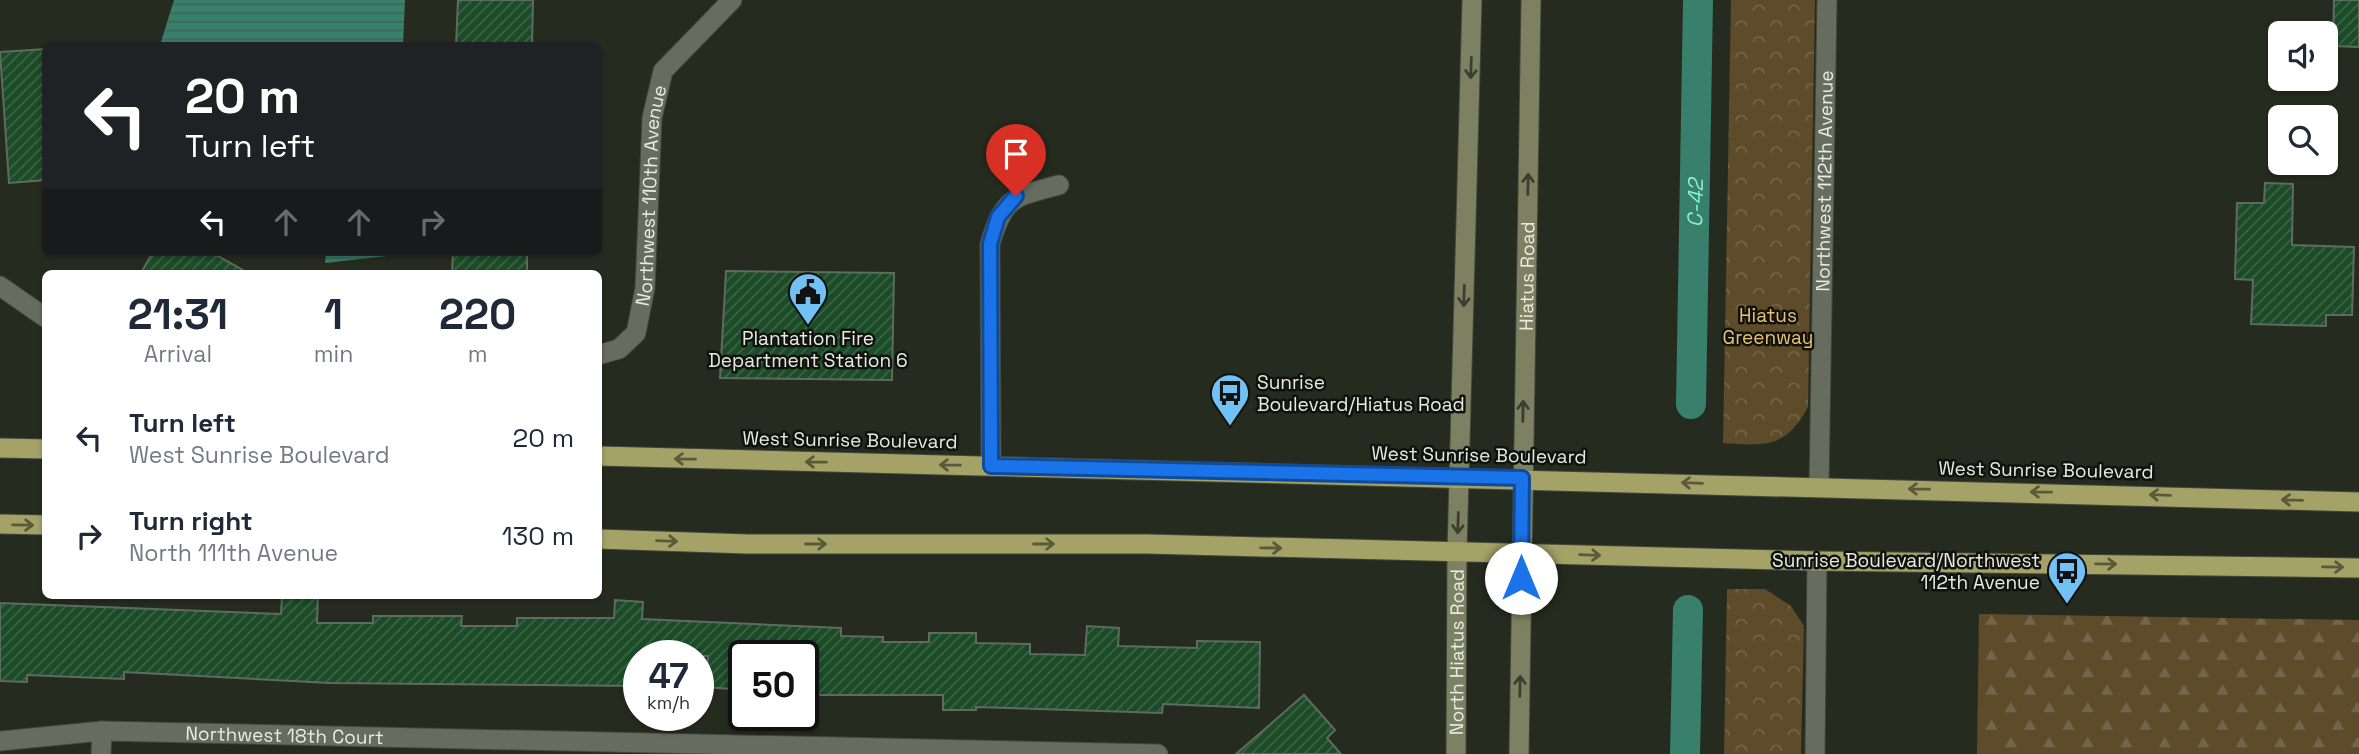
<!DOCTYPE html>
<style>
:root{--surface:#fff;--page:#f2f2f3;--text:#1f2937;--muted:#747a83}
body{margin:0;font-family:"Space Grotesk",sans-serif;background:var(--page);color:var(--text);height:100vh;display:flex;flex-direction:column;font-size:26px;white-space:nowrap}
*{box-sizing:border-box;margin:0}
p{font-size:23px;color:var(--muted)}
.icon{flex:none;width:38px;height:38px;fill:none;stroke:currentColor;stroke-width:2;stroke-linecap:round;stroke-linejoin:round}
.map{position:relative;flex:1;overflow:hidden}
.side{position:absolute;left:42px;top:270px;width:560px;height:329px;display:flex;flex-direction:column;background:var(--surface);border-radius:10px;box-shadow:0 2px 5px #0004}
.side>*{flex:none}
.banner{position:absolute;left:42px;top:42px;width:560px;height:214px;border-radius:10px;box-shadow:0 2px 5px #0004;background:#202124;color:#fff;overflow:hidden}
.fabs{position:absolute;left:2268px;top:21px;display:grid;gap:14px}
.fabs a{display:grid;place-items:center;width:70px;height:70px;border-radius:10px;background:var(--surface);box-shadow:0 2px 5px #0004;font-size:35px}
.speed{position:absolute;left:623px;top:640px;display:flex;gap:14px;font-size:35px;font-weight:700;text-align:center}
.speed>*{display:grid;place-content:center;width:91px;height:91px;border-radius:50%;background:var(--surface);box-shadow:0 2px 5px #0004;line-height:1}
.speed small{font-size:18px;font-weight:400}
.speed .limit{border:4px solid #111;border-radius:10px;background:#fff;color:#111}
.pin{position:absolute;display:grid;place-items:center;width:60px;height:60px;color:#fff;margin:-72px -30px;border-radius:50% 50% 50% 0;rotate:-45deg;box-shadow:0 0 7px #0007}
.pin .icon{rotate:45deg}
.me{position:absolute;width:77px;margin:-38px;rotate:0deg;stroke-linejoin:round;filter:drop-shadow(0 0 5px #0008)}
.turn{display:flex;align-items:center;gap:24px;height:147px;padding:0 28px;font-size:32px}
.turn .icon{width:91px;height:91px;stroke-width:2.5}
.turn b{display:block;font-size:49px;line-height:60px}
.lanes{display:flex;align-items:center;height:66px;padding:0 28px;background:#0003;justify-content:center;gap:35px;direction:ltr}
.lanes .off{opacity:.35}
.eta{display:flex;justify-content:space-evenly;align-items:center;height:119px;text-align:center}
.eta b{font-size:42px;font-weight:700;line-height:49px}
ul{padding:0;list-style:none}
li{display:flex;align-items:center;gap:21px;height:98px;padding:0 28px}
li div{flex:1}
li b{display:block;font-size:26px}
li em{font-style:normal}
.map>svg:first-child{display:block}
</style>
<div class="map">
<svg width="2359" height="754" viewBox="0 0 2359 754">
<defs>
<pattern id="forest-firs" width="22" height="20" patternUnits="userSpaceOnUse" patternTransform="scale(1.75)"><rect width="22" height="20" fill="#5d4b29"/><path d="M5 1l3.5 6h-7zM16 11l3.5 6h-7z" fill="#746548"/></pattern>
<pattern id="park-crowns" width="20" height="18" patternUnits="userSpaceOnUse" patternTransform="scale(1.75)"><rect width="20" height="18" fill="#5d4b29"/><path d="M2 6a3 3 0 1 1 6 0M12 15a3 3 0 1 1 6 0" fill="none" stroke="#746548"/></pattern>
<pattern id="water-rules" width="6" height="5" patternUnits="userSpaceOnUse" patternTransform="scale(1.75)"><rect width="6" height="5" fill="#38806c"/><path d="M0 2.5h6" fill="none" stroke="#3e665a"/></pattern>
<pattern id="building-hatch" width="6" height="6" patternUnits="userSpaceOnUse" patternTransform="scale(1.75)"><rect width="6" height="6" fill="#1b4b27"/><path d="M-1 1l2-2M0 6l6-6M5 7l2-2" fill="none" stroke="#3c6546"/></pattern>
</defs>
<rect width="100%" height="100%" fill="#262b1f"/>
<polygon fill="url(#forest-firs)" points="1979,614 2359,620 2359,754 1977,754"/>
<g fill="url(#park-crowns)">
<path d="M1731,0h84l-7,407c-22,41 -42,39 -85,36z"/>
<polygon points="1727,589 1765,589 1791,606 1804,626 1801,754 1724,754"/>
</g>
<g fill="url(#water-rules)">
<polygon points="174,0 405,0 403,45 160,45"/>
<polygon points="326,252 396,252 396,255 325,263"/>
</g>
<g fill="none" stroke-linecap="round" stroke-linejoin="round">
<g stroke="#38806c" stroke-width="30">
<path id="s1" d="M1691,404l7,-404"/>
<polyline points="1685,754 1688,610"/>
</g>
</g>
<g fill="url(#building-hatch)" stroke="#5e6b60" stroke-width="2">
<polygon points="458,0 533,0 532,46 456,46"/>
<polygon points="2334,0 2359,0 2359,47 2333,46"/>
<polygon points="46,49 46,180 9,183 0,52"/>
<polygon points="2265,183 2293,184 2292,245 2354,247 2352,315 2326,315 2326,326 2251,324 2253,280 2235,279 2237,203 2264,203"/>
<polygon points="153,252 211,252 248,273 141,273"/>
<polygon points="453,252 527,252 527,273 452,273"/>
<polygon points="726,271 894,273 892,380 720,378"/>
<polygon points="282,595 318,595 317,623 373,623 373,616 462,616 461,626 517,626 517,618 614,618 615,600 643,602 642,619 841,628 841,636 883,637 883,642 929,642 929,633 976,633 976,643 1030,644 1030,654 1085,655 1087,626 1119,628 1118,646 1197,648 1197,641 1260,642 1259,708 1163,704 1162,713 976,707 976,710 943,710 943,695 803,695 803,656 744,656 744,690 706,687 708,656 639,656 639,686 330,683 124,672 124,679 27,675 27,682 0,681 0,603 281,614"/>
<polygon points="1304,695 1335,730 1327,738 1341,754 1236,754"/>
</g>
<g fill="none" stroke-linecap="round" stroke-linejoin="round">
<g stroke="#43483d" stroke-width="21">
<g id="minor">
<polyline points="0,286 46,318"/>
<path id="s2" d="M598,355l21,-6 17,-16 9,-45 7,-170 11,-47 69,-71"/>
<path d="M991,466l-1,-222c14,-48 24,-47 69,-59"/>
<path id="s3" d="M1819,487l8,-487"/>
<path id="s4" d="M0,741l102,-10 1056,23"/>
<polyline points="101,754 102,731"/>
<polyline points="1815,754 1817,561"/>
</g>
</g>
<g stroke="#43483d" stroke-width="21">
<g id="secondary">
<path id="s5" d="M1456,754l1,-202 15,-552"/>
<path id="s6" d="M1519,754l12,-754"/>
</g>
</g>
<g stroke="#43483d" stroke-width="21">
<g id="trunk">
<polyline points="0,448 46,449"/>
<polyline points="598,456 2359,502"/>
<polyline points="0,524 46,525"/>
<polyline points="598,539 748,544 1148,544 1817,561 2359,568"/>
</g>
</g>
<use href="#minor" stroke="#666c5e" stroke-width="19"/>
<use href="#secondary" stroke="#7e8062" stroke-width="19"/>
<use href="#trunk" stroke="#a5a268" stroke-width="19"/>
</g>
<defs><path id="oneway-shaft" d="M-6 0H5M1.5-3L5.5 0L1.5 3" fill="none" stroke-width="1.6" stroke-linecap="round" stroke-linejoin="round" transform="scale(1.75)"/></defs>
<g stroke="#3c3f2f">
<use href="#oneway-shaft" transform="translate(1471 68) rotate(92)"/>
<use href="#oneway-shaft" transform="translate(1528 184) rotate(-89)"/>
<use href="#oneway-shaft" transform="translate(1464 296) rotate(92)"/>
<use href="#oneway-shaft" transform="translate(1523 411) rotate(-89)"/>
<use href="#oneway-shaft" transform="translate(1458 523) rotate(92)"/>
<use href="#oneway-shaft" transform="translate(1520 686) rotate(-89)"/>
</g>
<g stroke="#5a5a3a">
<use href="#oneway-shaft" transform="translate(685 459) rotate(-179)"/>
<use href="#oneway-shaft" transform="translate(816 462) rotate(-179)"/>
<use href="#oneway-shaft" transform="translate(950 465) rotate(-179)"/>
<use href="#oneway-shaft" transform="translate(1692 483) rotate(-178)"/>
<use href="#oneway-shaft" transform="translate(1919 489) rotate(-179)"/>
<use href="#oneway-shaft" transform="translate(2041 492) rotate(-179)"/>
<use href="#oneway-shaft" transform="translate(2160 495) rotate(-178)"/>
<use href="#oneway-shaft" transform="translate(2292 500) rotate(-178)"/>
<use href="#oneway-shaft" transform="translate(23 525) rotate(1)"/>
<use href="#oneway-shaft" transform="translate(667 541) rotate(2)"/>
<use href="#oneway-shaft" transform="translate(816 544)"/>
<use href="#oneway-shaft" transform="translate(1044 544)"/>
<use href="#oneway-shaft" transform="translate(1271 548) rotate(1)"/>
<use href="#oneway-shaft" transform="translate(1590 555) rotate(2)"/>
<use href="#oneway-shaft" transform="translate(2106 564) rotate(1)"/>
<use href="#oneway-shaft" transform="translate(2333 567) rotate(1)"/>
</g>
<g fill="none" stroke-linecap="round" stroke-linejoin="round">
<g stroke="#114b97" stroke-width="18">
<polyline id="route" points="1016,196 998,217 990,244 991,466 1522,478 1521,578"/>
</g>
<use href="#route" stroke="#1a73e8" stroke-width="12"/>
</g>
<defs>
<g id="civic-pin" transform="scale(2.0125)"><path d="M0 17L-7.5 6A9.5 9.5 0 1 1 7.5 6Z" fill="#72c1f5" stroke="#10130d"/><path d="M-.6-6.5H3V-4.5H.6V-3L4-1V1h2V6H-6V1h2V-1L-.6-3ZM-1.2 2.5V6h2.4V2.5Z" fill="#111"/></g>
<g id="bus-pin" transform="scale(2.0125)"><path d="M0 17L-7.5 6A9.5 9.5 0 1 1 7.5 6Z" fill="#72c1f5" stroke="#10130d"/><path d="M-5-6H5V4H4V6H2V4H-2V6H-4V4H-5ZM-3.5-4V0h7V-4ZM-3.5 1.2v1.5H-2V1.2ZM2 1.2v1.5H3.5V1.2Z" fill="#111"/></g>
</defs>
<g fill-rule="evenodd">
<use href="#civic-pin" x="808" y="292"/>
<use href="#bus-pin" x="1230" y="393"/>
<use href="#bus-pin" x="2067" y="571"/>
</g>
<g text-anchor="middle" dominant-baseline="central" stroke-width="5" stroke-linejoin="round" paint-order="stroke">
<g font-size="19" fill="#e7ebe3" stroke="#10130d">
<text stroke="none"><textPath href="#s3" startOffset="306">Northwest 112th Avenue</textPath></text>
<text stroke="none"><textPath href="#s2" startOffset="184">Northwest 110th Avenue</textPath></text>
<text stroke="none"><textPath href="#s6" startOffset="478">Hiatus Road</textPath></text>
<text transform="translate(850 440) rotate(1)">West Sunrise Boulevard</text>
<text transform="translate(1479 455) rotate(1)">West Sunrise Boulevard</text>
<text transform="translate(2046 470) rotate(1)">West Sunrise Boulevard</text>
<text stroke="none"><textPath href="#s5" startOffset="102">North Hiatus Road</textPath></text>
<text stroke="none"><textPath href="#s4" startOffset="285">Northwest 18th Court</textPath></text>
</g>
<g font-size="19" fill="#ecc272" stroke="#10130d">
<text x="1768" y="315">Hiatus<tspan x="1768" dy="22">Greenway</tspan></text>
</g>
<g font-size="19" fill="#e7ebe3" stroke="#10130d">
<text x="808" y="338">Plantation Fire<tspan x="808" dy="22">Department Station 6</tspan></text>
<text x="1257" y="382" text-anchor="start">Sunrise<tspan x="1257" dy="22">Boulevard/Hiatus Road</tspan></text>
<text x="2040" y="560" text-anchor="end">Sunrise Boulevard/Northwest<tspan x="2040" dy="22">112th Avenue</tspan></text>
</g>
<g font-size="21" font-style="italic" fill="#86f0d0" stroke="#10130d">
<text stroke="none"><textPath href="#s1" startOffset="201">C-42</textPath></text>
</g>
</g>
</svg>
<div class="fabs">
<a><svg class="icon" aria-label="sound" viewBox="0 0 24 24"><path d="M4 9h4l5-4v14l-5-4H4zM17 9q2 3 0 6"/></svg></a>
<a><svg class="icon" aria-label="search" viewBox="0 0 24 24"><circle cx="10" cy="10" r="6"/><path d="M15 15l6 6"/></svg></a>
</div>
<div class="speed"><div>47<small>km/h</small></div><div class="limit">50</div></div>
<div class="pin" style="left:1016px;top:196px;background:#d93025"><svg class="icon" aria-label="arrive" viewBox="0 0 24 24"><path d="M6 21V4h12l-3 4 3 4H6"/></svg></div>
<svg class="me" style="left:1521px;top:578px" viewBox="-20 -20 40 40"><circle r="19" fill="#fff"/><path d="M0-13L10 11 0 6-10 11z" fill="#1a73e8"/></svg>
<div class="banner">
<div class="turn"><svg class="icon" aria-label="left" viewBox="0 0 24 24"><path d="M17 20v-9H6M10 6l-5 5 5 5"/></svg><div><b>20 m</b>Turn left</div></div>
<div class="lanes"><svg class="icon" aria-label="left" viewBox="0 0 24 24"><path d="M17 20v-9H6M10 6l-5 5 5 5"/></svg><svg class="icon off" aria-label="ahead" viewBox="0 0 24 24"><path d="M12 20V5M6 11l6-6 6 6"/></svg><svg class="icon off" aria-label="ahead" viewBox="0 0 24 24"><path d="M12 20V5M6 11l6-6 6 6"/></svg><svg class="icon off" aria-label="right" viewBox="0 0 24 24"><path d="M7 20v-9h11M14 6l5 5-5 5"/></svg></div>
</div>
<section class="side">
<div class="eta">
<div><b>21:31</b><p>Arrival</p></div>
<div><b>1</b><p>min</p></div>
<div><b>220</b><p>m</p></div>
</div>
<ul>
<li><svg class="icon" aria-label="left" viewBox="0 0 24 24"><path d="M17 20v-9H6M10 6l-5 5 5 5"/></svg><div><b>Turn left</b><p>West Sunrise Boulevard</p></div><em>20 m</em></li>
<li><svg class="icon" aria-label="right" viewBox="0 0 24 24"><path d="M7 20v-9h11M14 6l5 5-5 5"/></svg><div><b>Turn right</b><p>North 111th Avenue</p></div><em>130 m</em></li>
</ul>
</section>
</div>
